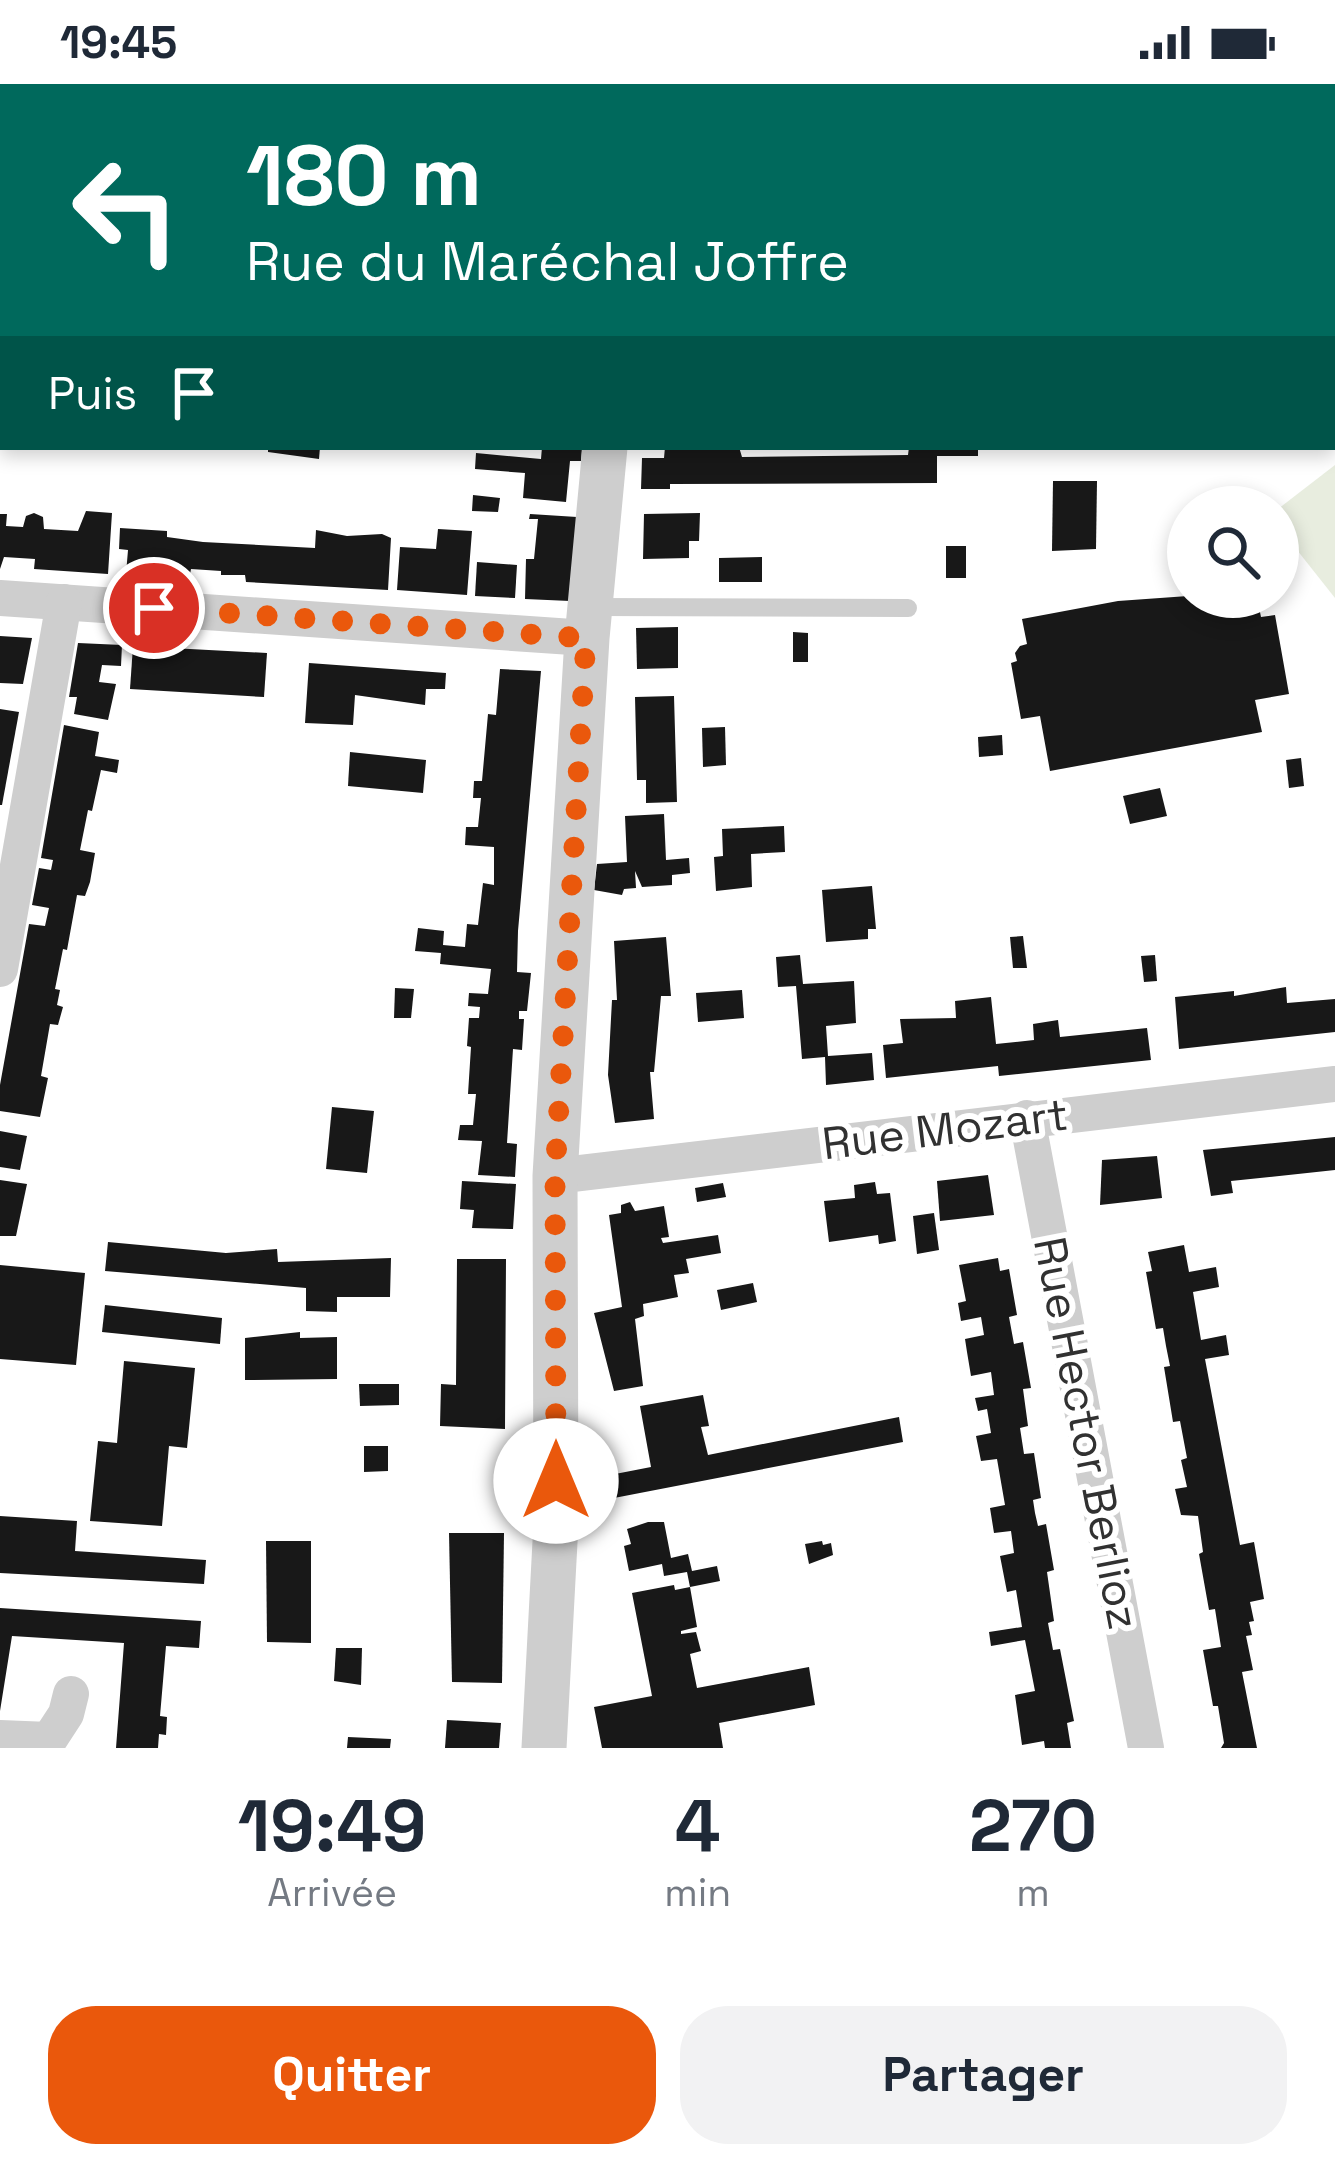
<!DOCTYPE html>
<html lang="fr">
<meta charset="utf-8">
<style>
:root{--surface:#fff;--page:#f2f2f3;--text:#1f2937;--muted:#747a83;--accent:#ea580c}
body{margin:0;font-family:"Space Grotesk",sans-serif;background:var(--page);color:var(--text);height:100vh;display:flex;flex-direction:column;font-size:45px;white-space:nowrap}
*{box-sizing:border-box;margin:0}
p{font-size:39px;color:var(--muted)}
.icon{flex:none;width:66px;height:66px;fill:none;stroke:currentColor;stroke-width:2;stroke-linecap:round;stroke-linejoin:round}
.map{position:relative;height:1664px;overflow:hidden}
.side{display:flex;flex-direction:column;background:var(--surface);flex:1}
.side>*{flex:none}
.top-card{position:absolute;left:0px;top:0px;width:1335px;height:366px;box-shadow:0 6px 18px #0003;background:#00695c;color:#fff;overflow:hidden}
.controls{position:absolute;left:1167px;top:402px;display:grid;gap:24px}
.controls a{display:grid;place-items:center;width:132px;height:132px;border-radius:50%;background:var(--surface);box-shadow:0 6px 18px #0003;font-size:60px}
.pin{position:absolute;display:grid;place-items:center;width:102px;height:102px;color:#fff;margin:-51px;border:6px solid #fff;border-radius:50%;box-shadow:0 3px 12px #0007}
.me{position:absolute;width:132px;margin:-66px;rotate:0deg;stroke-linejoin:round;filter:drop-shadow(0 0 9px #0008)}
.turn{display:flex;align-items:center;gap:42px;height:252px;padding:0 48px;font-size:54px}
.turn .icon{width:156px;height:156px;stroke-width:2.5}
.turn b{display:block;font-size:84px;line-height:102px}
.then{display:flex;align-items:center;height:114px;padding:0 48px;background:#0003;gap:24px;font-size:45px}
.eta{display:flex;justify-content:space-evenly;align-items:center;height:204px;text-align:center}
.eta b{font-size:72px;font-weight:700;line-height:84px}
.primary-button{display:flex;gap:24px;margin-top:auto;padding:24px 48px}
.primary-button a{flex:1;height:138px;border-radius:48px;background:var(--accent);color:#fff;font-size:48px;font-weight:700;line-height:138px;text-align:center}
.primary-button a+a{background:var(--page);color:var(--text)}
.status{display:flex;justify-content:space-between;align-items:center;height:84px;padding:0 60px;background:var(--surface);direction:ltr}
.status svg{height:33px;fill:currentColor}
.map>svg:first-child{display:block}
</style>
<div class="status"><b>19:45</b><svg viewBox="0 0 49 12"><path d="M0 12V9h3v3zM5 12V6h3v6zM10 12V3h3v9zM15 12V0h3v12zM26 1h20v11H26zM47 4h2v5h-2z"/></svg></div>
<div class="map">
<svg width="1335" height="1664" viewBox="0 0 1335 1664">
<rect width="100%" height="100%" fill="#fff"/>
<polygon fill="#e8eddf" points="1335,381 1335,514 1278,442 1278,425"/>
<g fill="#181818">
<polygon points="268,363 320,363 319,375 268,368"/>
<polygon points="542,363 582,363 581,377 570,377 566,418 523,414 525,389 475,385 476,369 541,375"/>
<polygon points="665,363 739,363 742,373 908,371 909,363 978,363 978,372 937,372 937,399 670,400 670,405 641,405 642,374 664,374"/>
<polygon points="1053,397 1097,397 1096,465 1052,467"/>
<polygon points="473,411 500,414 498,428 472,427"/>
<polygon points="86,427 112,429 108,490 34,485 35,475 4,473 0,485 0,430 7,430 6,442 23,443 26,432 34,429 43,433 44,445 78,447"/>
<polygon points="700,429 699,457 689,457 689,474 643,475 644,430"/>
<polygon points="530,430 577,433 570,517 525,515 526,475 534,475 538,435 529,435"/>
<polygon points="120,444 167,447 167,453 203,458 315,464 316,446 347,452 382,450 391,454 388,506 246,498 245,491 221,491 221,487 191,485 189,496 164,493 165,488 150,487 149,492 126,490 128,466 119,465"/>
<polygon points="438,445 472,447 467,511 397,506 400,463 436,465"/>
<rect x="946" y="462" width="20" height="32"/>
<polygon points="762,473 762,498 719,498 719,474"/>
<polygon points="477,478 517,481 515,514 475,512"/>
<polygon points="1188,512 1247,514 1259,523 1261,533 1275,531 1289,610 1255,616 1262,648 1050,687 1040,632 1021,635 1011,579 1017,577 1015,569 1020,562 1027,560 1022,535 1118,517"/>
<polygon points="678,543 678,584 637,585 636,544"/>
<polygon points="793,548 808,549 808,578 793,578"/>
<polygon points="0,552 32,554 23,600 0,599"/>
<polygon points="78,559 122,561 121,582 102,581 99,598 116,600 108,636 74,630 77,613 69,613"/>
<polygon points="133,562 267,569 264,613 130,605"/>
<polygon points="309,579 446,589 445,605 426,605 425,621 355,611 353,641 305,639"/>
<polygon points="500,585 541,587 518,847 517,888 531,889 527,927 519,927 519,935 524,935 522,966 513,965 507,1059 517,1060 515,1093 478,1091 482,1057 458,1056 460,1041 473,1041 476,1010 468,1010 471,963 467,962 469,934 479,934 480,923 468,922 469,909 488,910 491,885 440,880 441,869 415,867 418,844 444,847 443,861 465,863 467,840 478,841 483,799 494,801 494,763 465,761 466,743 478,743 481,714 473,714 474,697 482,697 488,630 496,631"/>
<polygon points="674,612 677,718 646,719 646,696 637,696 635,613"/>
<polygon points="0,625 19,628 2,721 0,721"/>
<polygon points="64,641 99,648 95,672 119,676 117,689 101,686 92,727 88,726 80,766 95,769 90,798 85,812 77,811 67,866 63,865 55,905 60,906 57,921 63,923 58,941 50,940 41,992 48,994 40,1033 0,1027 0,1001 29,840 45,842 49,824 32,821 39,784 51,786 53,776 41,774"/>
<polygon points="725,643 726,681 703,683 702,644"/>
<polygon points="1002,651 1003,671 979,673 978,653"/>
<polygon points="350,668 426,676 423,709 348,702"/>
<polygon points="1301,674 1304,702 1289,704 1286,676"/>
<polygon points="1160,704 1167,732 1130,740 1123,712"/>
<polygon points="664,730 666,776 689,774 690,789 672,791 672,801 642,803 635,787 636,804 624,805 622,811 594,806 597,780 627,778 625,732"/>
<polygon points="784,742 785,768 751,770 752,803 716,807 714,773 723,772 722,745"/>
<polygon points="872,802 876,845 868,845 868,855 826,858 822,806"/>
<polygon points="1023,852 1027,884 1013,884 1010,853"/>
<polygon points="666,853 671,912 661,912 654,988 650,988 654,1035 615,1039 608,991 612,916 617,916 614,857"/>
<polygon points="800,871 803,900 854,897 856,939 826,942 828,972 872,969 874,996 826,1001 825,973 802,975 796,902 778,903 776,873"/>
<polygon points="1155,871 1157,897 1144,898 1141,872"/>
<polygon points="1286,903 1287,919 1335,915 1335,948 1179,965 1175,913 1234,907 1234,912"/>
<polygon points="395,904 414,905 411,934 394,934"/>
<polygon points="742,906 744,934 698,938 696,909"/>
<polygon points="991,913 996,960 1034,956 1033,940 1058,936 1060,953 1147,944 1151,976 999,992 998,982 886,994 883,961 903,959 900,935 956,934 955,917"/>
<polygon points="332,1023 374,1027 367,1089 326,1085"/>
<polygon points="0,1047 27,1052 20,1086 0,1083"/>
<polygon points="1335,1053 1335,1086 1231,1097 1233,1109 1211,1112 1203,1066"/>
<polygon points="1157,1072 1162,1114 1100,1121 1102,1076"/>
<polygon points="988,1091 994,1131 940,1137 937,1097"/>
<polygon points="0,1096 27,1100 16,1152 0,1152"/>
<polygon points="462,1097 516,1100 513,1145 472,1144 474,1126 460,1125"/>
<polygon points="875,1098 877,1110 890,1109 896,1157 879,1160 878,1151 829,1158 824,1117 855,1114 854,1101"/>
<polygon points="723,1099 726,1113 697,1118 695,1104"/>
<polygon points="630,1118 635,1127 664,1122 669,1153 661,1154 663,1159 718,1151 721,1169 686,1175 689,1189 674,1191 678,1213 643,1220 644,1232 635,1235 643,1302 614,1307 594,1229 622,1223 609,1131 621,1129 621,1121"/>
<polygon points="934,1129 939,1166 917,1170 913,1132"/>
<polygon points="108,1158 226,1169 277,1165 278,1178 391,1174 390,1213 337,1213 337,1228 306,1227 306,1204 105,1187"/>
<polygon points="1184,1161 1189,1188 1216,1183 1219,1203 1193,1208 1201,1256 1226,1251 1229,1271 1205,1275 1240,1461 1254,1458 1264,1515 1250,1518 1254,1537 1249,1538 1252,1551 1246,1552 1253,1586 1242,1588 1257,1664 1221,1664 1224,1659 1218,1622 1213,1622 1203,1566 1221,1563 1215,1525 1209,1526 1199,1470 1203,1468 1198,1432 1181,1431 1175,1405 1187,1403 1181,1376 1187,1374 1180,1337 1173,1338 1164,1283 1170,1282 1166,1262 1163,1244 1156,1245 1146,1188 1152,1187 1148,1168"/>
<polygon points="998,1174 1000,1187 1009,1185 1017,1231 1009,1233 1014,1260 1023,1258 1031,1304 1023,1305 1028,1342 1020,1344 1024,1370 1034,1369 1041,1414 1033,1416 1035,1429 1038,1442 1046,1440 1054,1486 1047,1488 1054,1537 1048,1539 1053,1566 1060,1565 1074,1637 1067,1639 1071,1664 1045,1664 1044,1657 1022,1661 1015,1611 1035,1607 1025,1556 991,1562 989,1548 1022,1543 1016,1506 1007,1508 1000,1472 1014,1469 1011,1447 994,1449 990,1424 1005,1421 997,1375 981,1377 976,1352 991,1349 987,1325 978,1327 975,1314 994,1311 991,1288 971,1292 967,1268 965,1255 984,1251 981,1233 961,1237 958,1219 966,1217 959,1181"/>
<polygon points="457,1175 506,1175 505,1345 440,1342 441,1300 456,1301"/>
<polygon points="0,1181 85,1189 76,1281 0,1275"/>
<polygon points="753,1199 757,1218 721,1226 717,1206"/>
<polygon points="105,1221 222,1234 220,1260 102,1248"/>
<polygon points="300,1248 300,1254 337,1253 337,1295 245,1296 245,1254"/>
<polygon points="124,1277 195,1284 187,1364 169,1362 162,1442 90,1437 98,1357 117,1359"/>
<polygon points="359,1300 399,1300 399,1321 360,1322"/>
<polygon points="703,1311 709,1342 701,1343 708,1371 899,1333 903,1358 614,1414 610,1391 651,1383 640,1322"/>
<polygon points="364,1362 388,1362 388,1387 364,1388"/>
<polygon points="0,1432 77,1437 75,1467 206,1476 204,1500 0,1489"/>
<polygon points="648,1438 664,1438 671,1474 688,1470 692,1487 717,1482 720,1497 690,1503 687,1488 664,1492 662,1480 629,1487 624,1462 631,1460 627,1445"/>
<polygon points="449,1449 504,1449 502,1599 452,1598"/>
<polygon points="266,1457 311,1457 311,1559 267,1558"/>
<polygon points="822,1457 823,1461 831,1459 833,1471 809,1480 805,1460"/>
<polygon points="674,1501 675,1506 690,1503 697,1543 681,1547 681,1550 696,1548 701,1567 690,1570 697,1604 809,1583 815,1621 719,1639 723,1664 602,1664 594,1623 652,1612 632,1509"/>
<polygon points="0,1524 201,1537 199,1564 166,1562 160,1632 167,1633 166,1651 159,1650 158,1664 116,1664 124,1559 12,1552 0,1627"/>
<polygon points="336,1564 362,1564 361,1601 334,1597"/>
<polygon points="447,1636 501,1639 499,1664 445,1664"/>
<polygon points="348,1653 391,1655 390,1664 347,1664"/>
</g>
<g fill="none" stroke-linecap="round" stroke-linejoin="round">
<polyline stroke="#cecece" stroke-width="18" points="590,523 908,524"/>
<g stroke="#cecece" stroke-width="36">
<polyline points="227,3 227,0"/>
<polyline points="1332,18 1335,20"/>
<polyline points="0,129 3,129"/>
<polyline points="0,514 587,554"/>
<polyline points="0,885 64,518"/>
<polyline points="1027,1034 1146,1664"/>
<polyline points="555,1092 1335,1000"/>
<polyline points="0,1654 49,1656 66,1630 71,1610"/>
</g>
<g stroke="#cecece" stroke-width="45">
<polyline points="649,3 649,0"/>
<polyline points="544,1664 556,1439 555,1092 587,554 605,363"/>
</g>
</g>
<g fill="none" stroke-linecap="round" stroke-linejoin="round">
<polyline stroke="#ea580c" stroke-width="21" stroke-dasharray="0 37.8" points="154,524 586,554 555,1092 556,1397"/>
</g>
<g text-anchor="middle" dominant-baseline="central" stroke-width="12" stroke-linejoin="round" paint-order="stroke">
<g font-size="45" fill="#313131" stroke="#fff">
<text transform="translate(945 1045) rotate(-7)">Rue Mozart</text>
<text transform="translate(1087 1349) rotate(79)">Rue Hector Berlioz</text>
</g>
</g>
</svg>
<div class="controls">
<a><svg class="icon" aria-label="search" viewBox="0 0 24 24"><circle cx="10" cy="10" r="6"/><path d="M15 15l6 6"/></svg></a>
</div>
<div class="pin" style="left:154px;top:524px;background:#d93025"><svg class="icon" aria-label="arrive" viewBox="0 0 24 24"><path d="M6 21V4h12l-3 4 3 4H6"/></svg></div>
<svg class="me" style="left:556px;top:1397px" viewBox="-20 -20 40 40"><circle r="19" fill="#fff"/><path d="M0-13L10 11 0 6-10 11z" fill="#ea580c"/></svg>
<div class="top-card">
<div class="turn"><svg class="icon" aria-label="left" viewBox="0 0 24 24"><path d="M17 20v-9H6M10 6l-5 5 5 5"/></svg><div><b>180 m</b>Rue du Maréchal Joffre</div></div>
<div class="then">Puis<svg class="icon" aria-label="arrive" viewBox="0 0 24 24"><path d="M6 21V4h12l-3 4 3 4H6"/></svg></div>
</div>
</div>
<section class="side">
<div class="eta">
<div><b>19:49</b><p>Arrivée</p></div>
<div><b>4</b><p>min</p></div>
<div><b>270</b><p>m</p></div>
</div>
<div class="primary-button"><a>Quitter</a><a>Partager</a></div>
</section>
